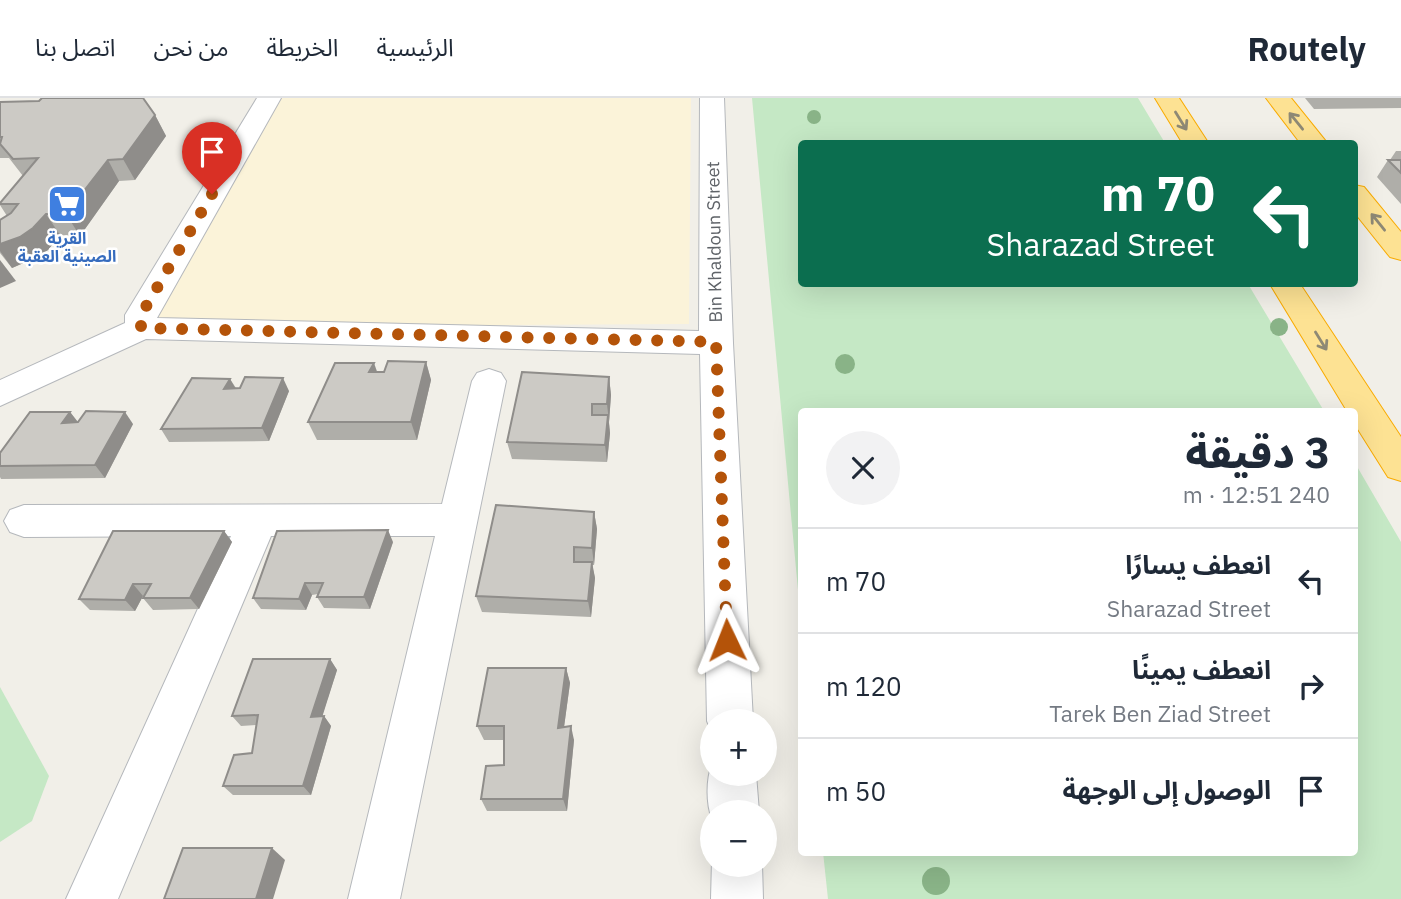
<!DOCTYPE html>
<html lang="ar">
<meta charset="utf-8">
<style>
:root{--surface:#fff;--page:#f2f2f3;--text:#1f2937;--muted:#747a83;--line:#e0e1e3}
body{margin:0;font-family:"IBM Plex Sans","Noto Sans Arabic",sans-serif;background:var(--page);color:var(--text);direction:rtl;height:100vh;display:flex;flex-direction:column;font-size:26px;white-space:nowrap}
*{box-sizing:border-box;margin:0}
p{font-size:23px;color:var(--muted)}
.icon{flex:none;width:38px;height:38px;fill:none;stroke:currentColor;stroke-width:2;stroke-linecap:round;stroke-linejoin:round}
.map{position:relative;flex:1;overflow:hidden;direction:ltr}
.panel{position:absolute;left:798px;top:310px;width:560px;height:448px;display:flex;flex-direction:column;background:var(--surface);border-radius:7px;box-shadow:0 7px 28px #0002;direction:rtl}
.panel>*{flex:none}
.banner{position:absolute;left:798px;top:42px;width:560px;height:147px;border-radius:7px;box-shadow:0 7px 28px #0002;direction:rtl;background:#0b6e4f;color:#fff;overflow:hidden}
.tools{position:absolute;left:700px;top:611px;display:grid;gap:14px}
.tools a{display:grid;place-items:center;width:77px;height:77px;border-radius:50%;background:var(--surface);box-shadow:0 7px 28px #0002;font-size:35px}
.pin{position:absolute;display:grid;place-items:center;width:60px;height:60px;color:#fff;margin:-72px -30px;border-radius:50% 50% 50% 0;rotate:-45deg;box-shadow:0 0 7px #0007}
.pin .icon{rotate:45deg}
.me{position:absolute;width:77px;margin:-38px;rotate:358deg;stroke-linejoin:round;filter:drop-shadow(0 0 5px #0008)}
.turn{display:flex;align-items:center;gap:24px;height:147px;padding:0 28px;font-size:32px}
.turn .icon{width:91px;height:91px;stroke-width:2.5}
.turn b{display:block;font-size:49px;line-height:60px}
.round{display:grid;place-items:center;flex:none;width:74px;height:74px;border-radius:37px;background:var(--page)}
.headline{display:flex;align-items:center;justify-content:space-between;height:119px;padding:0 28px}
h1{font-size:42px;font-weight:800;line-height:52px}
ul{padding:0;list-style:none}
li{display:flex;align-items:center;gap:21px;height:105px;padding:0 28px;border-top:2px solid var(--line)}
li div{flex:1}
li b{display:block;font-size:26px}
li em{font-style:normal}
header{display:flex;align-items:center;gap:42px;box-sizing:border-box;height:98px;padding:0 35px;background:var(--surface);border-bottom:2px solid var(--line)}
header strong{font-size:33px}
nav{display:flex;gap:38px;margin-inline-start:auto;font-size:24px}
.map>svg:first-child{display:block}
</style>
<header>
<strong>Routely</strong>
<nav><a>الرئيسية</a><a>الخريطة</a><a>من نحن</a><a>اتصل بنا</a></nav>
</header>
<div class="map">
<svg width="1401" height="801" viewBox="0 0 1401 801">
<rect width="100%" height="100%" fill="#f1efe8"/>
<g fill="#c5e8c5">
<polygon points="752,0 1138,0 1165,45 802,46 802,186 1248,186 1324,313 802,313 801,524"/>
<polygon points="1355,365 1401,444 1401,801 828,801 823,754 1354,754"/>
<polygon points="0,589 49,678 32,723 0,744"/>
</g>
<polygon fill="#fbf3d9" points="262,0 691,0 689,226 124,229"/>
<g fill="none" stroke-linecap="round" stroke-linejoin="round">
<g stroke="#b5b8bc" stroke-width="2">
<g id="minor">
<polygon points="257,0 281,0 157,220 699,233 700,0 724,0 733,245 753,623 712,623 712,635 707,623 700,256 146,241 0,308 0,282 125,225 125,217"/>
<polygon points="489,271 501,275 506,283 400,801 348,801 435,438 271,438 118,801 66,801 231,438 24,439 10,434 4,423 10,412 24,407 442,406 472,283 477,275"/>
<path d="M712,666v10h44l3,38h-47v7c-6,-15 -6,-40 0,-55z"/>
<polygon points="712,762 712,766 762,766 763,801 711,801"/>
</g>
</g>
<g stroke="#f9ab00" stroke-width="2">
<g id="highway">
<polygon points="1155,0 1179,0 1209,46 1183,46"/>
<polygon points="1266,0 1291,0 1328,46 1301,46"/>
<polygon points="1354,87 1364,89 1401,134 1401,162 1390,159 1354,114"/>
<polygon points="1270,186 1300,186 1401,339 1401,383 1388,379 1354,325 1354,313 1347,313"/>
</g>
</g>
<use href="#minor" fill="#fff" fill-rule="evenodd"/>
<use href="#highway" fill="#fde293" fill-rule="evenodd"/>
</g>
<g fill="#89b387">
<circle cx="814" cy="19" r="7"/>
<circle cx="1279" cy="229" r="9"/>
<circle cx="845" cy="266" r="10"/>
<circle cx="936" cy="783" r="14"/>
</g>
<g fill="#afaea9">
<polygon points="1305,0 1401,0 1401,10 1314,11"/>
<polygon points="0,4 155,17 166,38 135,82 119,83 80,138 60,137 48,152 35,160 12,170 0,155 0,122 7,118 0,107 0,105 23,78 9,60 0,60"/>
<polygon points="1396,53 1401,53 1401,106 1377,79 1388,62 1390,62"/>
<polygon points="426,264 431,282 417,342 317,342 308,324 377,274 384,274"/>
<polygon points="609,279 611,297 609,324 610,335 607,364 512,361 507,344"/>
<polygon points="230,281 236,290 289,293 269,343 169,344 161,331"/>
<polygon points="70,314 78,324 133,326 105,380 1,381 0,379 0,355"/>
<polygon points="594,414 597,431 594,467 592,467 595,480 591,519 482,514 476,498"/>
<polygon points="224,433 232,444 199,511 153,512 143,500 145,498 143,498 135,513 90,512 79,501"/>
<polygon points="393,444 370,511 324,510 317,499 318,496 312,497 306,512 261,511 253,500"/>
<polygon points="330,561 337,572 322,618 324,618 331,628 311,697 233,697 223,688 252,655 256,627 241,628 232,618"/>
<polygon points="566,570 570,585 564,629 574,642 567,713 487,713 481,701 504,667 504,642 484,642 477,628"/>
</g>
<g fill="#8f8d8a">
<polygon points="155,17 166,38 135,82 123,61"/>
<polygon points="108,62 119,83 80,138 66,116"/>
<polygon points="46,116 60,137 48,152 35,160 12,170 0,153 0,146"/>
<polygon points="0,162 16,183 0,190"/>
<polygon points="426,264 431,282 417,342 411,324"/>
<polygon points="374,265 380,282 369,274"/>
<polygon points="609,279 611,297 609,324 607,306"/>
<polygon points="283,280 289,293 269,343 262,330"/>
<polygon points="230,281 237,293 224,291"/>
<polygon points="70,314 80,327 62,325"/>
<polygon points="125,314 133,326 105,380 95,367"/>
<polygon points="608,317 610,335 607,364 605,347"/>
<polygon points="594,414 597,431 594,467 592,450"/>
<polygon points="388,432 393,444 370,511 364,499"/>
<polygon points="224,433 232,444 199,511 190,500"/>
<polygon points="592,464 595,480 591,519 588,503"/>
<polygon points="305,485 312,497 306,512 299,501"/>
<polygon points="133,486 143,498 135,513 125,502"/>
<polygon points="330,561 337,572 319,629 311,619"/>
<polygon points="566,570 570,585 562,644 558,630"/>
<polygon points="324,618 331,628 311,697 303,688"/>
<polygon points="571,628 574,642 567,713 563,701"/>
<polygon points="272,750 285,762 273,801 256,801"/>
</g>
<g fill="#cccac5" stroke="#8f8d8a" stroke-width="2">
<polygon points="42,0 143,0 155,17 123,61 108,62 66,116 46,116 33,130 20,139 0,146 0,122 11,115 18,106 0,106 0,105 38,60 13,61 0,46 2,39 0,39 0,4 39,3"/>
<polygon points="1388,62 1401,62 1401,75"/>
<polygon points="388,263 426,264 411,324 308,324 335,265 374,265 369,274 384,274"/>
<polygon points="522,274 609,279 607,306 592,306 592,317 608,317 605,347 507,344"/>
<polygon points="245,279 283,280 262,330 161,331 192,280 230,281 224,291 240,290"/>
<polygon points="86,313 125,314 95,367 0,368 0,355 30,314 70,314 62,325 78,324"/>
<polygon points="496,407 594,414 592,450 574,449 574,464 592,464 588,503 476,498"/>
<polygon points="388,432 364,499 317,499 323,485 305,485 299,501 253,500 277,433"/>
<polygon points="113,433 224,433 190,500 143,500 151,486 133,486 125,502 79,501"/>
<polygon points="253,561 330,561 311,619 324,618 303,688 223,688 234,657 252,655 258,617 232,618"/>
<polygon points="488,570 566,570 558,630 571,628 563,701 481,701 486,668 504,667 504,628 477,628"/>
<polygon points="183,750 272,750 256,801 164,801"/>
</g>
<defs><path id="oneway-shaft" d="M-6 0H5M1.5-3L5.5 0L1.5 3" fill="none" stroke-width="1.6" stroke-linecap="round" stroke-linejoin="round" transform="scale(1.75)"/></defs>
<g stroke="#8e8975">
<use href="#oneway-shaft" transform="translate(1181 23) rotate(58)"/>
<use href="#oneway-shaft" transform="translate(1296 23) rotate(-129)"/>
<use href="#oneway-shaft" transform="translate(1378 124) rotate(-129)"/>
<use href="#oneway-shaft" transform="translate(1321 243) rotate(58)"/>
</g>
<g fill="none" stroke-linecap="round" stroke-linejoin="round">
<polyline stroke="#b45309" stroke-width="12" stroke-dasharray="0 21.6" points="212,96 141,217 141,230 716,244 727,542"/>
</g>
<defs>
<g id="supermarket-square" transform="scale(2.0125)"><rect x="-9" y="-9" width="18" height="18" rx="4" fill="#3f7fe0" stroke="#fff"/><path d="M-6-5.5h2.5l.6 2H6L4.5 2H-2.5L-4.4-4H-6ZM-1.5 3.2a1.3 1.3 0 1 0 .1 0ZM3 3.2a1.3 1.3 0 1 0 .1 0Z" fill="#fff"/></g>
</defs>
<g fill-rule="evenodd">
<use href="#supermarket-square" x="67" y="106"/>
</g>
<g text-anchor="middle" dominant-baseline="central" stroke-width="5" stroke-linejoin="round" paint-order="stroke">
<g font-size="16" font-weight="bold" fill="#366cbe" stroke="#fff">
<text x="67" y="140">القرية<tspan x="67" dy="18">الصينية العقبة</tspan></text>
</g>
<g font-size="18" fill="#5f6368" stroke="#fff">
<text transform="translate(714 144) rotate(-91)">Bin Khaldoun Street</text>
</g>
</g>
</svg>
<div class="tools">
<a>+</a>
<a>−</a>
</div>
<div class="pin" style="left:212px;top:96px;background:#d93025"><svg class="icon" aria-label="arrive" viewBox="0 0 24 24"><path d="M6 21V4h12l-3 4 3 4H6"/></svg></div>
<svg class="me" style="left:727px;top:542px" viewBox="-20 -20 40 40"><path d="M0-17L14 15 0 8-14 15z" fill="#b45309" stroke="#fff" stroke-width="4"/></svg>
<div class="banner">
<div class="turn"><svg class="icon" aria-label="left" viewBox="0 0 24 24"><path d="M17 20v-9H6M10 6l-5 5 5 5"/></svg><div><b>70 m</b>Sharazad Street</div></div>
</div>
<section class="panel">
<div class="headline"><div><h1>3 دقيقة</h1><p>240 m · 12:51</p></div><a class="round"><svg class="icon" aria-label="close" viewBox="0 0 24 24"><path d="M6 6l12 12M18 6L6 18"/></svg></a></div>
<ul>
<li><svg class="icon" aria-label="left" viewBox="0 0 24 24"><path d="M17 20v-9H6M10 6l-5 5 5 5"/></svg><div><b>انعطف يسارًا</b><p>Sharazad Street</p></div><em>70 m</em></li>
<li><svg class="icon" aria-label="right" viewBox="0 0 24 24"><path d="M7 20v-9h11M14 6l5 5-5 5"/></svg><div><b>انعطف يمينًا</b><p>Tarek Ben Ziad Street</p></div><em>120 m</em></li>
<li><svg class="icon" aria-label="arrive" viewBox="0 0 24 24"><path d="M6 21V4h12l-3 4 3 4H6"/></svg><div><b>الوصول إلى الوجهة</b></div><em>50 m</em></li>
</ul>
</section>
</div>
